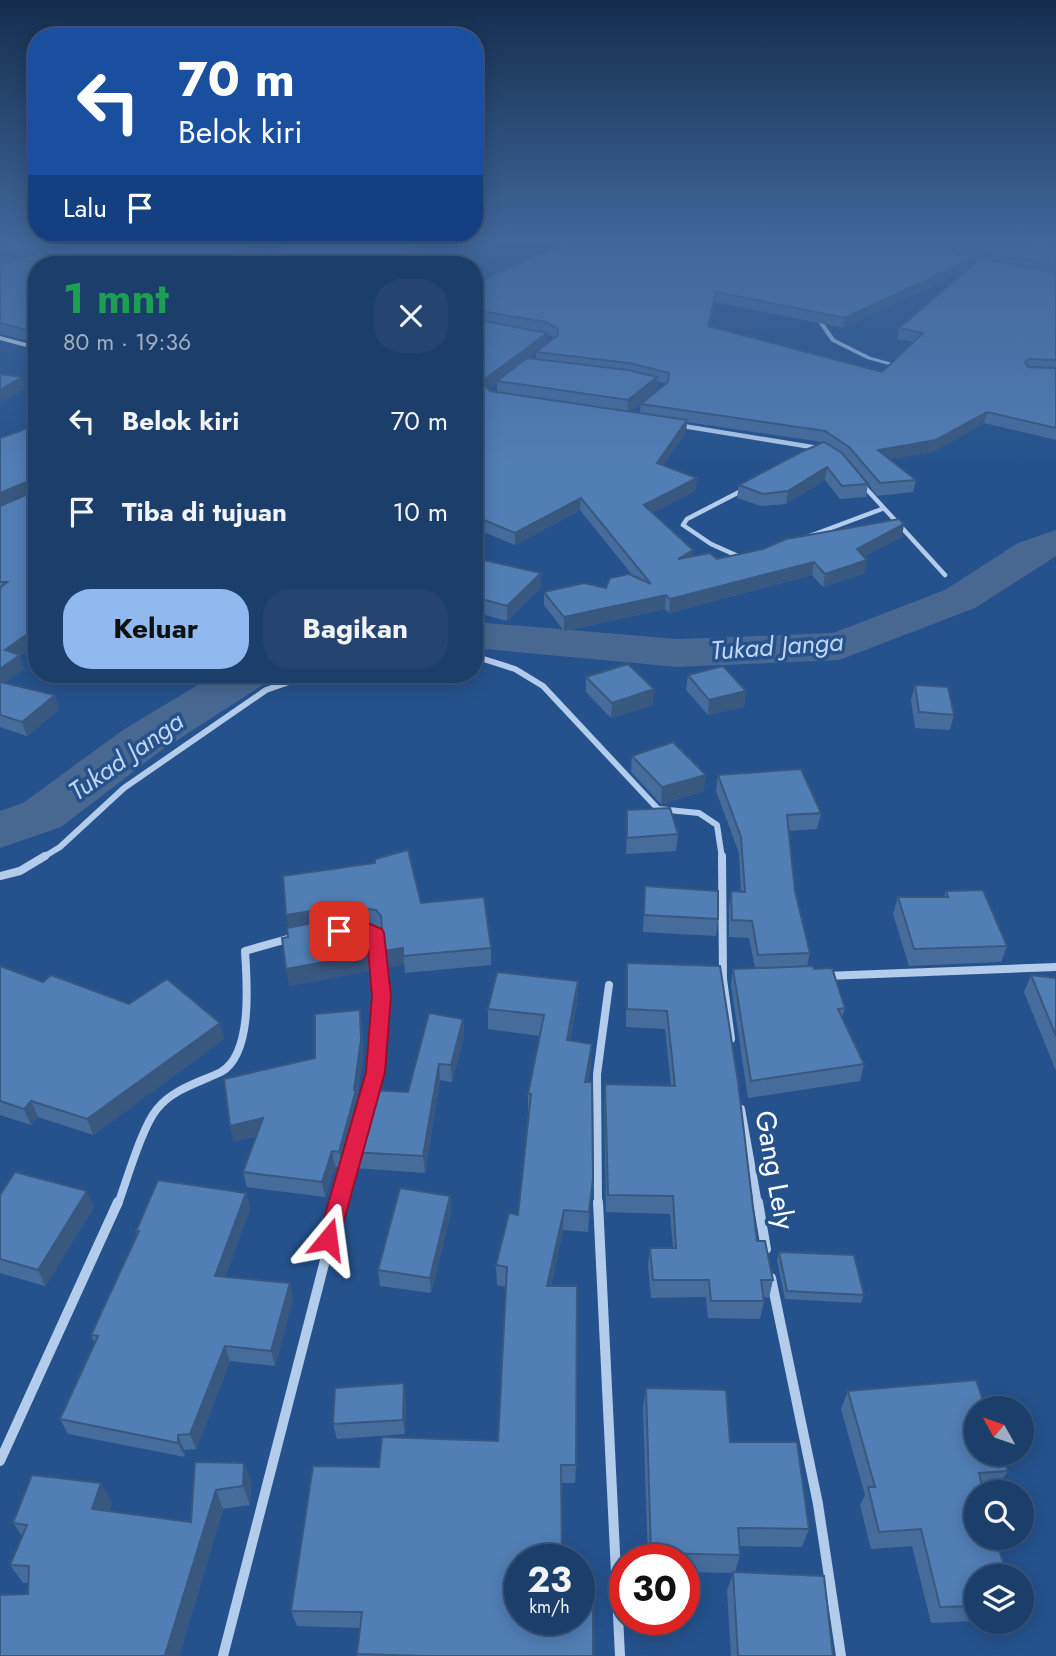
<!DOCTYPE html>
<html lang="id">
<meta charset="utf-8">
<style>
:root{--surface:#1c3e6a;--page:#254570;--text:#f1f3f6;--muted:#a0aec1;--line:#3a577e;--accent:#90b9f0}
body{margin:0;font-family:Jost,sans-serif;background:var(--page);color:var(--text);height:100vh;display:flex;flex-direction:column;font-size:26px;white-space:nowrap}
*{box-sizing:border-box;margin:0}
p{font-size:23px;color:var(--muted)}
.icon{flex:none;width:38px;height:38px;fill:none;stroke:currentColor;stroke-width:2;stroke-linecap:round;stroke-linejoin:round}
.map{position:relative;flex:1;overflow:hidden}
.sheet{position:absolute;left:28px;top:256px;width:455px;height:427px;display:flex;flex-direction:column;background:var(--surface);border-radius:28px;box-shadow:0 4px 18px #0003,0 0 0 2px var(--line)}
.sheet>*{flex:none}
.banner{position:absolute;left:28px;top:28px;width:455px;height:214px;border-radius:28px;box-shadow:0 4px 18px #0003,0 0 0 2px var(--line);background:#1a4fa0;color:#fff;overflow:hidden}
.needle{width:46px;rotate:310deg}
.buttons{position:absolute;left:964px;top:1396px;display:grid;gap:14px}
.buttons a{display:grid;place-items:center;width:70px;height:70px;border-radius:50%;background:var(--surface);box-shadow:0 4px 18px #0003,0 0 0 2px var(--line);font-size:35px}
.speed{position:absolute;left:504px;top:1544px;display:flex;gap:14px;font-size:35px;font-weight:700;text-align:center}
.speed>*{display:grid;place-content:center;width:91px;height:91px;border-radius:50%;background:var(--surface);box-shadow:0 4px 18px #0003,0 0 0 2px var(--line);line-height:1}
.speed small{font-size:18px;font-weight:400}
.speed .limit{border:10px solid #d22;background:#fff;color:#111}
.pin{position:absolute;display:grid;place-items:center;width:60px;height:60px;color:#fff;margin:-30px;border-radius:14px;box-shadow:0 4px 10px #0006}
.me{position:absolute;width:77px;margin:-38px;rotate:16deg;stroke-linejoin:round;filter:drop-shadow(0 0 5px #0008)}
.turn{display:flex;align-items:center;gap:24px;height:147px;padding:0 35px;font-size:32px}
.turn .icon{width:91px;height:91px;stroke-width:2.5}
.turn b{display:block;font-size:49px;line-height:60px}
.then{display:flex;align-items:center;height:66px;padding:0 35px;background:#0003;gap:14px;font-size:26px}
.round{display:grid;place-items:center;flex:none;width:74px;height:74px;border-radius:28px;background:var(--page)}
.summary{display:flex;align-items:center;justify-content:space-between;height:119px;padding:0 35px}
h1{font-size:42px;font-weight:700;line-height:52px;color:#1e9e55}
.cta{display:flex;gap:14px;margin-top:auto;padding:14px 35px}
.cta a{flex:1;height:80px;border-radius:28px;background:var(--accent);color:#111;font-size:28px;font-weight:700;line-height:80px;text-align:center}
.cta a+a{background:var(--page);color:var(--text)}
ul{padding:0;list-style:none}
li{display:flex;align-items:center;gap:21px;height:91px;padding:0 35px}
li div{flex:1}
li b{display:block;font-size:26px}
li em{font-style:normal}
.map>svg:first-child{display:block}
</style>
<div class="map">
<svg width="1056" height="1656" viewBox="0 0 1056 1656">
<rect width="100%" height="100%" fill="#25528d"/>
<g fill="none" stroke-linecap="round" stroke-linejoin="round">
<polygon fill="#a8c7eb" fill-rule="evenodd" points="814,315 818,315 835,339 871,357 903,366 900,368 867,359 831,341 814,316"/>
<g fill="#486892" fill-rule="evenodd">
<polygon points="1056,530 1056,556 975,608 839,660 677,667 474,648 474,622 677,639 833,633 945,590 1018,543"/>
<polygon points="216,674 271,674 264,684 159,752 61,827 0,848 0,811 23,803 123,730"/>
</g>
<g stroke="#b4cceb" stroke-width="4.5">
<polyline points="677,425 824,449"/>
<polyline points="861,483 945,575"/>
<polyline points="807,537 882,509"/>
<polyline points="740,557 711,544 683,525 687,519 745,489"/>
</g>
<g stroke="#b4cceb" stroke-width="6">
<polyline points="474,656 515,669 543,686 658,809 699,813 717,825 722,858"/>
<polyline points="42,858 60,847 124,788 266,690 312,674"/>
</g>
<g stroke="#b4cceb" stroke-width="8">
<polyline points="722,856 723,979 731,1039"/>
<polyline points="0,876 20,871 45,856"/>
<path d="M361,928l15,5c7,56 6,109 -7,164"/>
<polyline points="825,976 1056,967"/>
<polyline points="741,1109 758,1204"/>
<path d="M118,1204c9,-24 24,-77 39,-95 16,-20 41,-26 64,-37 32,-18 26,-90 24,-121l46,-13"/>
<polyline points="340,1204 355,1145"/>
<polyline points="598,1204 597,1074 609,985"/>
</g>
<g stroke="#b4cceb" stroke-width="10">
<polyline points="598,1202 620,1656"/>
<polyline points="758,1202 766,1249"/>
<polyline points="771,1278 818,1504 841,1656"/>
<polyline points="0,1461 118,1202"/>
<polyline points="223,1656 340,1202"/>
</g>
<polygon fill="#dfeaf9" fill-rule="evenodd" points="0,336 37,346 37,350 0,340"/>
</g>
<g fill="#466c9c" fill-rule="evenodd">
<path d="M0,237h292l-58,27h-197v79l-37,-9zM28,249l10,3h3l-11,4z"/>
<path d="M577,237h479v203l-72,-17 -51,29 -43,7 26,21 -3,12 -36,4 -9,-12 -2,13 -26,2 -15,-19 -39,24 -25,2 -24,-8 2,-13 83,-43 -135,-20 -1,10 -23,33 34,13 -2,13 -43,22 40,44 25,2 185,-22 -38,19 1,17 -42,14 -11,-12 -143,38 -4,-4 -101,22 -20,-26v-13l62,-4 27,-12 -53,-66 -65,35 -41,-17v-259l8,1v10zM969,269l-70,59 -2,11 16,3 -31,30 -173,-46 6,-24 128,26zM547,334l8,4 -19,14v7l-8,-1 19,-15zM657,381l9,3 -25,20 -1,9 -11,-1 27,-22zM497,382v10l-7,-1 -2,-2z"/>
<polygon points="37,425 37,643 20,656 24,669 4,683 59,709 27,736 0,727 0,438"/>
<polygon points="474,559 541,587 507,621 474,612"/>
<polygon points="688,675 746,691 744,707 708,715 686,690"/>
<polygon points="586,677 653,705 611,718 586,692"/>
<polygon points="915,685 954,715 950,730 915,728 911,700"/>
<polygon points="632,756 704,791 661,804 631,772"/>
<polygon points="718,775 821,813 817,829 789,831 795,891 810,953 807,966 814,969 845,1008 842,1017 864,1064 860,1081 748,1098 731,985 733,969 755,968 749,938 729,937 729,908 731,891 741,892 739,853 716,791"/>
<polygon points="627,810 678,834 676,851 626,854"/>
<polygon points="283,876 421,903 491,948 491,965 405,973 404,964 385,968 382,932 378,927 368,925 372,970 289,986 289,928"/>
<polygon points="645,886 718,919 716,936 643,932"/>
<polygon points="946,891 1007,946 1001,962 909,966 893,914 898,897 944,897"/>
<polygon points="627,963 720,966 757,1241 773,1280 769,1298 763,1297 764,1301 760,1319 708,1318 706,1297 651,1298 648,1266 650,1248 673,1248 670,1214 606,1212 604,1103 605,1084 671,1086 665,1029 626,1027 626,981"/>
<polygon points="0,966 43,982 224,1039 93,1135 38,1117 31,1125 0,1115"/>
<polygon points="1031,975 1056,978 1056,1071 1024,992"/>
<polygon points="578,981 577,1002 570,1041 591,1064 588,1082 593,1178 591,1198 588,1232 563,1230 551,1286 576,1465 575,1483 561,1483 520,1559 593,1656 357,1656 360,1628 297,1626 291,1611 379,1467 498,1441 506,1287 497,1285 496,1265 518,1215 528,1114 528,1094 540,1036 488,1029 488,1009"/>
<polygon points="463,1019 464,1036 452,1082 440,1080 425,1173 355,1168 352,1152 408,1092"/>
<polygon points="362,1025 363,1055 357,1097 359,1106 342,1167 335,1167 325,1197 247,1187 243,1172 256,1136 234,1141 230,1126 315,1058"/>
<polygon points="246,1193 250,1209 225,1277 293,1299 275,1366 230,1361 196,1449 184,1450 185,1457 68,1434 60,1419 95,1344 91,1335 137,1234 136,1231"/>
<polygon points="0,1195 94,1207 45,1286 0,1273"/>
<polygon points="450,1196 451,1212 431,1293 380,1286 378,1270"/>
<polygon points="779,1252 864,1295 861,1303 785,1299 777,1260"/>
<polygon points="646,1388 809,1529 802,1547 739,1546 740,1555 735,1572 833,1656 731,1656 727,1591 733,1573 684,1572 684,1559 648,1559 643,1408"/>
<polygon points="848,1391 1008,1471 997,1488 983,1490 976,1577 976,1621 931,1623 912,1546 871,1549 860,1505 865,1495 841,1409"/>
<polygon points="406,1399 405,1434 337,1439 333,1424"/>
<polygon points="195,1462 244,1463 251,1482 250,1505 223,1509 179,1656 0,1656 28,1594 28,1583 23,1583 10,1565 22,1536 13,1523 112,1502 109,1512 191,1522"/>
</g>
<g fill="#39587f">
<polygon points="68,237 107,237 43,253 41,244"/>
<polygon points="271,237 292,237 234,264 212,264"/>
<polygon points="429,237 442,237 406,264 401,257"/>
<polygon points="28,248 30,257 0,266 0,256"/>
<polygon points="975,257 973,267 843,328 845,318"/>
<polygon points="482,270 482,280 474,285 474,275"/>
<polygon points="716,292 715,302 707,336 708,326"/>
<polygon points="547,333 547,343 486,391 485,379"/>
<polygon points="22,377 25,389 0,403 0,390"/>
<polygon points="657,377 656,390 627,413 628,400"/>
<polygon points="987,412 984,423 933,452 876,462 878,450"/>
<polygon points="687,420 686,432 656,475 657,463"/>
<polygon points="827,467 825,480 786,504 788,491"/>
<polygon points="697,478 695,491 643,518 644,505"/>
<polygon points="33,479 36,492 0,507 0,493"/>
<polygon points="581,498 580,510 515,545 515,533"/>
<polygon points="904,524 902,537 854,562 857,549"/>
<polygon points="693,550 692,563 678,559"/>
<polygon points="867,560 865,573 823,587 825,574"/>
<polygon points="814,562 812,575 669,613 670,599"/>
<polygon points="541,573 541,587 507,621 507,606"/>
<polygon points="666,595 665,609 564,631 564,617"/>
<polygon points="37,627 37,643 20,656 24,669 0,686 0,669 5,650"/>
<polygon points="654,689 653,705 611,718 612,703"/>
<polygon points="746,691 744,707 708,715 709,700"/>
<polygon points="55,695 59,709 27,736 22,722"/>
<polygon points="706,775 704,791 661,804 662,787"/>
<polygon points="344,906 347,922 289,932 286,915"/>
<polygon points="368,921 372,970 289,986 286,969"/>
<polygon points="403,948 404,964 385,968 384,951"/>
<polygon points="578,981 577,1002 566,1061 567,1040"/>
<polygon points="360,1010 362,1025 363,1055 357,1097 359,1106 342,1167 339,1152 354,1090"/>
<polygon points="463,1019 464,1036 452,1082 451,1065"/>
<polygon points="220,1023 224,1039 93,1135 87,1119"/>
<polygon points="592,1044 591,1064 584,1102 585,1082"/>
<polygon points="439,1064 440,1080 425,1173 423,1156"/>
<polygon points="31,1101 38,1117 31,1125 24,1109"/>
<polygon points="263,1118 266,1133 234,1141 230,1126"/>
<polygon points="332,1151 335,1167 325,1197 322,1182"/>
<polygon points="593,1178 591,1198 588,1232 589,1212"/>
<polygon points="87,1191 94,1207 45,1286 38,1270"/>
<polygon points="246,1193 250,1209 220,1292 215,1276"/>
<polygon points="450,1196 451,1212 431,1293 430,1278"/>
<polygon points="564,1210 563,1230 547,1305 547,1286"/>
<polygon points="290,1283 293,1299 275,1366 271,1351"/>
<polygon points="225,1346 230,1361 196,1449 190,1434"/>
<polygon points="404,1383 406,1399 405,1434 403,1420"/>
<polygon points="178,1435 184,1450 185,1457 178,1443"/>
<polygon points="244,1463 251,1482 250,1505 243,1486"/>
<polygon points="101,1483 112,1502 103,1528 92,1509"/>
<polygon points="216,1490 223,1509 179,1656 166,1656 165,1655"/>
</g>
<g fill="#517eb5" stroke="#39587f" stroke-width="2">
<polygon points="18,237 68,237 41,244"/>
<polygon points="91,237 271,237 212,264 37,264 37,333 0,323 0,265"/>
<polygon points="294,237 429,237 401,257 445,264 266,264"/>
<polygon points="577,237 1017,237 1056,246 1056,266 955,246 952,249 954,253 975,257 845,318 716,292 708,326 882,372 923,333 899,328 981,258 1056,273 1056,360 1029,359 1025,362 1028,367 1056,368 1056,428 987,412 936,440 878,450 916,480 880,483 849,447 825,431 641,404 668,382 669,373 629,363 536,352 558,335 558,329 546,322 474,310 474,284"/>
<polygon points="0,238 28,248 0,256"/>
<polygon points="474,269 482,270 474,275"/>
<polygon points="474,319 547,333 485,379 485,385 490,391 687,420 657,463 697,478 644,505 693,550 678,559 710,553 717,559 763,549 786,539 899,519 904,524 857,549 867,560 825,574 814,562 670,599 666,595 564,617 544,592 584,583 606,588 610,578 629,574 651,584 581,498 515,533 474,516"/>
<polygon points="527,358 628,370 657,377 628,400 497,381"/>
<polygon points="0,374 22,377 0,390"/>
<polygon points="37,425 37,627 5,650 20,655 0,669 0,588 7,582 0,582 0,506 35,491 36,480 33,479 0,493 0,438"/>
<polygon points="824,442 842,453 868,484 842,486 827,467 788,491 763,494 739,485 801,452"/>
<polygon points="475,558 541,573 507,606 474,597"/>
<polygon points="628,664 654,689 612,703 586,677"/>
<polygon points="723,666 746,691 709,700 688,675"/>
<polygon points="0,682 55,695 22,722 0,715"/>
<polygon points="915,685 948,687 954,715 919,712"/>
<polygon points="673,742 706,775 662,787 632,756"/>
<polygon points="801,769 821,813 787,815 795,891 810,953 758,955 752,921 732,920 731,891 745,892 741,837 718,775"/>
<polygon points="670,808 678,834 627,838 627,810"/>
<polygon points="408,850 421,903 484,897 491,948 403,956 403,948 384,951 381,916 376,910 344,906 286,915 283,876 375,863 375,859"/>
<polygon points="645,886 718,891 718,919 644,915"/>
<polygon points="983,890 1007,946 914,949 898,897 948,897 946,891"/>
<polygon points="360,919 368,921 370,954 286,969 282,938 288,937 287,928 328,920"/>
<polygon points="627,963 720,966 738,1082 757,1241 765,1241 773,1280 761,1280 764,1301 711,1301 709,1280 653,1280 650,1248 676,1248 673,1196 608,1195 605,1084 675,1086 667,1011 627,1009"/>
<polygon points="0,966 43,982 51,975 129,1004 167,979 220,1023 87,1119 31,1101 24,1109 0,1101"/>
<polygon points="813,966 814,969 832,968 845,1008 838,1009 864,1064 751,1081 733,969"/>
<polygon points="497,972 578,981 567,1040 592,1044 585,1082 592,1082 593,1178 589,1212 564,1210 547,1286 577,1286 576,1465 561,1465 562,1559 520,1559 520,1619 579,1619 579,1602 593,1603 593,1656 425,1656 357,1654 362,1612 291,1611 313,1466 379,1467 382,1437 498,1441 507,1267 496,1265 509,1213 518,1215 531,1094 528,1094 544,1015 488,1009"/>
<polygon points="1031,975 1056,978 1056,1036"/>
<polygon points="360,1010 361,1040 354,1090 356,1090 339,1152 332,1151 322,1182 243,1172 263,1118 230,1126 224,1079 315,1058 315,1014"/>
<polygon points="429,1013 463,1019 451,1065 439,1064 423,1156 352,1152 370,1090 408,1092"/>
<polygon points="15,1172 87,1191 38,1270 0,1259 0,1195"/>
<polygon points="158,1180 246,1193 215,1276 290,1283 271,1351 225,1346 190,1434 178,1435 178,1443 60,1419 98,1336 91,1335 139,1231 136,1231"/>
<polygon points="400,1188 450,1196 430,1278 378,1270"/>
<polygon points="779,1252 854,1255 864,1295 787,1291"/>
<polygon points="976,1380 986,1409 976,1409 976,1454 1002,1454 1008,1471 979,1473 984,1493 976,1493 976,1538 996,1538 1007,1577 976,1577 976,1606 940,1607 921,1529 879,1532 868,1487 875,1487 848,1391"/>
<polygon points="404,1383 403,1420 333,1424 335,1388"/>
<polygon points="646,1388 726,1390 730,1442 797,1442 809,1529 738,1528 740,1555 651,1553"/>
<polygon points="195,1462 244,1463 243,1486 216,1490 165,1655 178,1656 0,1656 0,1595 28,1594 29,1566 10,1565 27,1525 13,1523 32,1475 101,1483 92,1509 191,1522"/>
<polygon points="733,1572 824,1576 833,1656 738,1656"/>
</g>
<linearGradient id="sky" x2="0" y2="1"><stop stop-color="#142d4e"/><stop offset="0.51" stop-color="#40669a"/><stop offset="1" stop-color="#40669a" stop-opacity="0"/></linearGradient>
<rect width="1056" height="469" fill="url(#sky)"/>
<polygon fill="#e11d48" stroke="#92132f" stroke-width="2" points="363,921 382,929 384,933 391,996 385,1072 339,1239 336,1246 328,1249 321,1246 318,1239 366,1072 372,996 367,937 361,934 339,937 330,931 339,925"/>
<g text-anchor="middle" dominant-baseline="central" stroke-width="7" stroke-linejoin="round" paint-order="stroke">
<g font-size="26" font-style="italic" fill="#c0d6f2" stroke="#25528d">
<text transform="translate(777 646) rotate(-4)">Tukad Janga</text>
<text transform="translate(126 756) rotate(-35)">Tukad Janga</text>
</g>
<g font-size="28" fill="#fff" stroke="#25528d">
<text transform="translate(775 1170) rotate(80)">Gang Lely</text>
</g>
</g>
</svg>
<div class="buttons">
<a><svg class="needle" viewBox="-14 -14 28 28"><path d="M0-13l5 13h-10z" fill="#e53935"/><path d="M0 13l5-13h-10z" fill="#a0aec1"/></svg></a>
<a><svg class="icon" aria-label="search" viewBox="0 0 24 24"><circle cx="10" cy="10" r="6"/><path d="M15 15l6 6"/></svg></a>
<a><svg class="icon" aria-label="layers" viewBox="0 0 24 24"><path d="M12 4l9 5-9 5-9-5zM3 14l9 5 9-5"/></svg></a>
</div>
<div class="speed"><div>23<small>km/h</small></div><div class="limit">30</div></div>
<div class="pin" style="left:339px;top:931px;background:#d93025"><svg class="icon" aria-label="arrive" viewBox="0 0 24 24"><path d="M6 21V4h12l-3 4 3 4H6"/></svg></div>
<svg class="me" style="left:328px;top:1239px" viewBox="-20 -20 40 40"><path d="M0-17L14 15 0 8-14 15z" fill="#e11d48" stroke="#fff" stroke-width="4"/></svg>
<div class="banner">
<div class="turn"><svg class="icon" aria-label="left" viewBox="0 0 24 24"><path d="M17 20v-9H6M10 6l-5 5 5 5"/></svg><div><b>70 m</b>Belok kiri</div></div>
<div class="then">Lalu<svg class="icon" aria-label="arrive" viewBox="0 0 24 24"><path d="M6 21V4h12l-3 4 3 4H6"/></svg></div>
</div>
<section class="sheet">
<div class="summary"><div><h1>1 mnt</h1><p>80 m · 19:36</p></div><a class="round"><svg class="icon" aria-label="close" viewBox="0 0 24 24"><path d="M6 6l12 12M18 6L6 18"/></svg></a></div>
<ul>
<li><svg class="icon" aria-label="left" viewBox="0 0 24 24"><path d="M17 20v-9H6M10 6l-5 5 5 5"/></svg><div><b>Belok kiri</b></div><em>70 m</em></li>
<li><svg class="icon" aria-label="arrive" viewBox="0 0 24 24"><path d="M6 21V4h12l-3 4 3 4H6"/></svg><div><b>Tiba di tujuan</b></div><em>10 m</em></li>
</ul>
<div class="cta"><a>Keluar</a><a>Bagikan</a></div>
</section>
</div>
